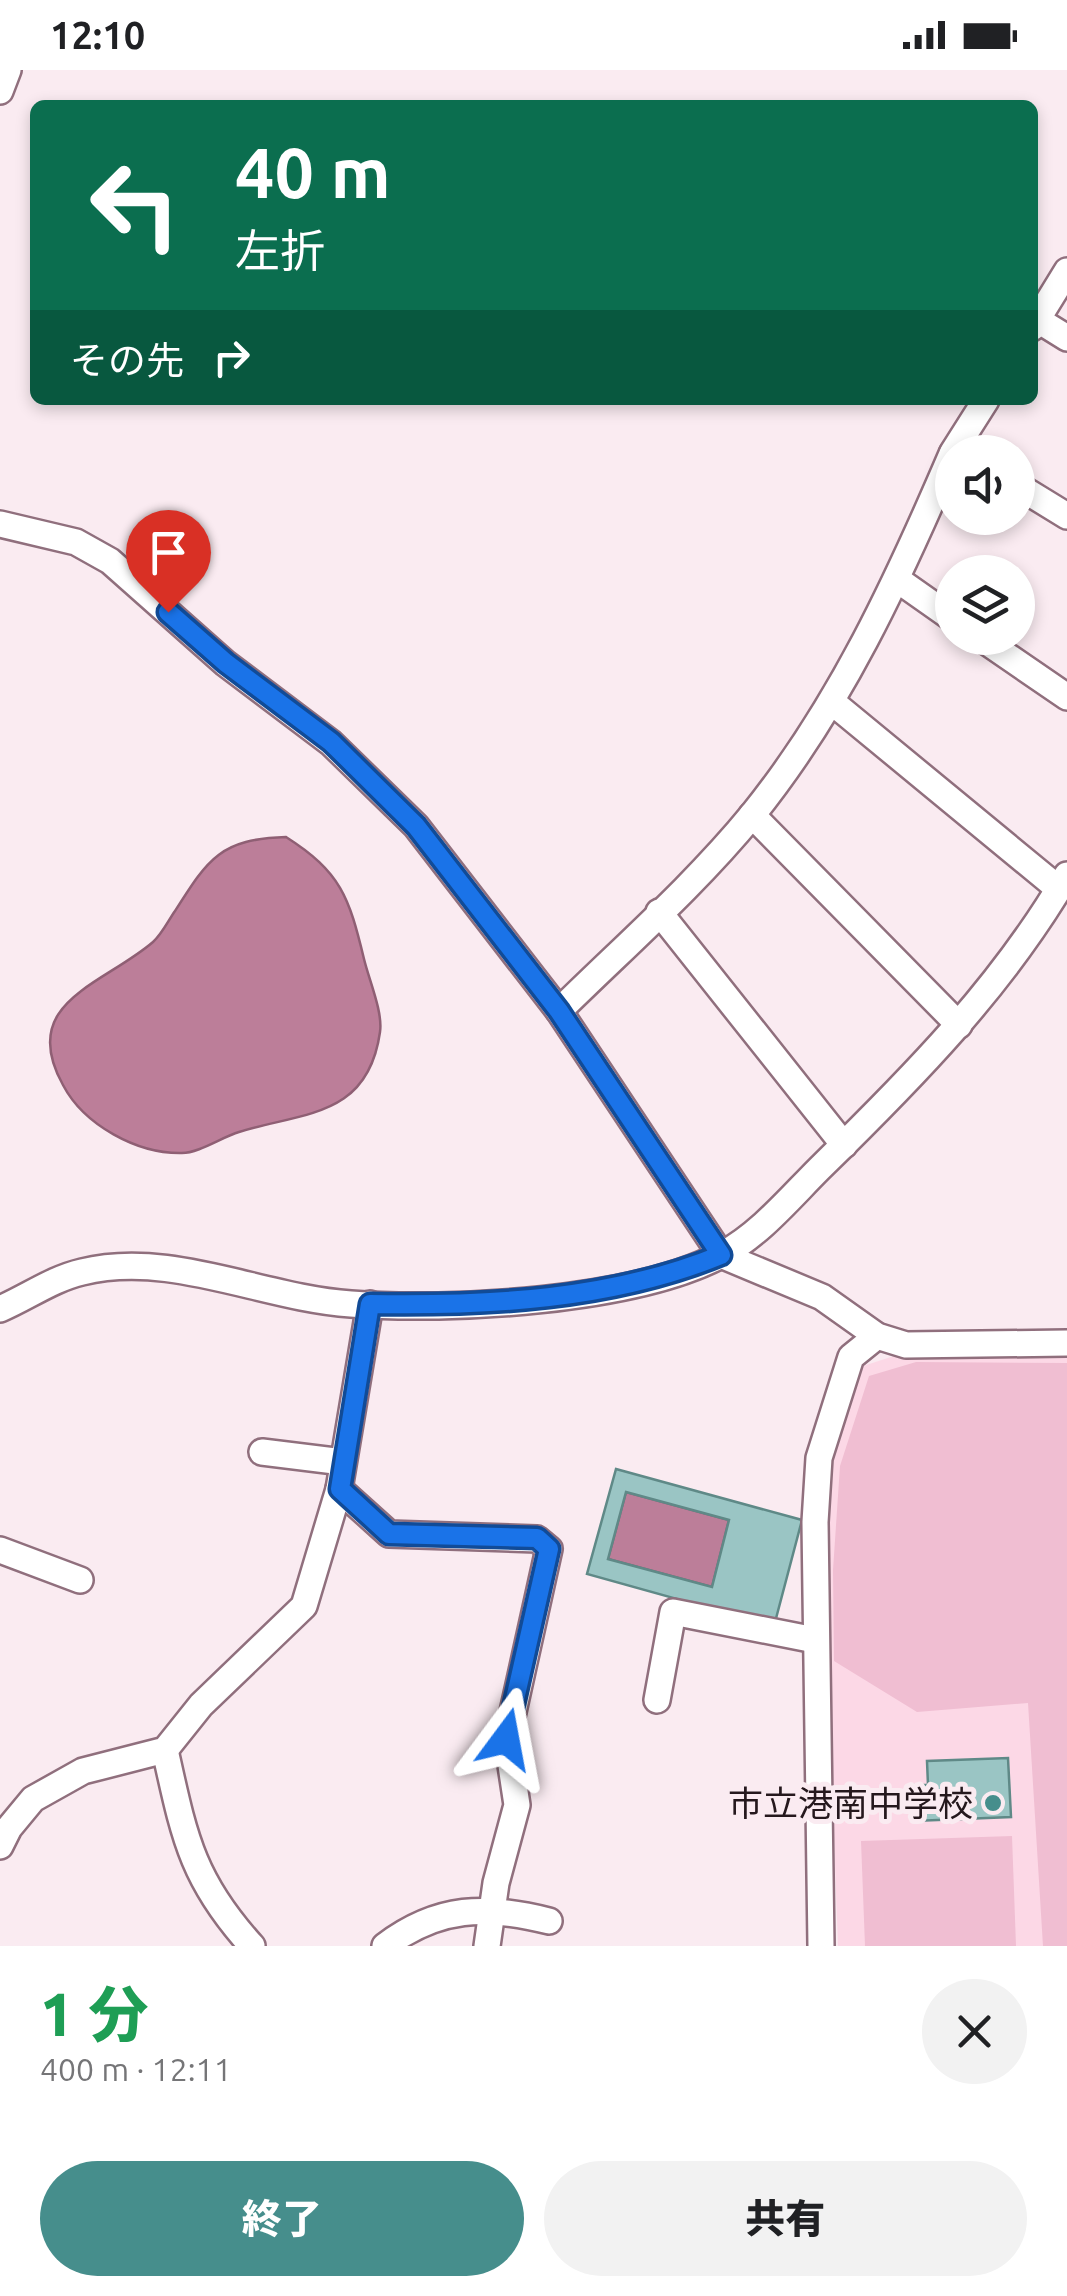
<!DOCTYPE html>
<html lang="ja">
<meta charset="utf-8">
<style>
:root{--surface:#fff;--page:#f2f2f2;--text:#202124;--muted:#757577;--accent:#468e8c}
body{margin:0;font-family:Ubuntu,"Noto Sans JP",sans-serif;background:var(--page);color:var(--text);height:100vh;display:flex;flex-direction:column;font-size:38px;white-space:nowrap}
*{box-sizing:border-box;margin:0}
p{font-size:32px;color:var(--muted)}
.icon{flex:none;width:55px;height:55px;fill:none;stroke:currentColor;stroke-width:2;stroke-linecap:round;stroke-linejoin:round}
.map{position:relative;height:1876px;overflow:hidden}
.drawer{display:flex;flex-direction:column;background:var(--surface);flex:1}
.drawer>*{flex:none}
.top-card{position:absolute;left:30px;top:30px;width:1008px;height:305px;border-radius:15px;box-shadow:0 5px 15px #0003;background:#0b6e4f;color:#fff;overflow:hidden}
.tools{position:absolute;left:935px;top:365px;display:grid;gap:20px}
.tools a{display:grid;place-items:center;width:100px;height:100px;border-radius:50%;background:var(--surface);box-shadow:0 5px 15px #0003;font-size:50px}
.pin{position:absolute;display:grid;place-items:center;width:85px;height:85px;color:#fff;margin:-102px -42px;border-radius:50% 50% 50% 0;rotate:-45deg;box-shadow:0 0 10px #0007}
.pin .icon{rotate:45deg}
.me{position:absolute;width:110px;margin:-55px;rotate:13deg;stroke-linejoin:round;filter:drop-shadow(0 0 8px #0008)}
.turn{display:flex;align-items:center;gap:35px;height:210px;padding:0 40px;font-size:45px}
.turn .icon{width:130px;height:130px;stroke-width:2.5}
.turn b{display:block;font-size:70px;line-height:85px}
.then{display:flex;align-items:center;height:95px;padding:0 40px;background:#0003;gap:20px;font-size:38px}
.round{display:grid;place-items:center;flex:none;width:105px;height:105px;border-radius:52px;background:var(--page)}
.headline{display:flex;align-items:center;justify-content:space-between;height:170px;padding:0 40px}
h1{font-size:60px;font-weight:800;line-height:75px;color:#1e9e55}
.cta{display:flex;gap:20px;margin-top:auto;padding:20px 40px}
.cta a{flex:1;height:115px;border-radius:60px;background:var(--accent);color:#fff;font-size:40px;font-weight:800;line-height:115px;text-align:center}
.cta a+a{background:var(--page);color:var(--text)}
.status{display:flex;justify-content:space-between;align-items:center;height:70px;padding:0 50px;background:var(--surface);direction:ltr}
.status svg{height:28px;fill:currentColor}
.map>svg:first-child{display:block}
</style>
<div class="status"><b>12:10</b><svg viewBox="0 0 49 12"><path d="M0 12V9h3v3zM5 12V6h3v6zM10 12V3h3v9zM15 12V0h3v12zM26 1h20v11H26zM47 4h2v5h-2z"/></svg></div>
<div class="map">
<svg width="1067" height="1876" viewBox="0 0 1067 1876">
<rect width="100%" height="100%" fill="#faebf1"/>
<polygon fill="#fcd8e6" points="897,1285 1067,1286 1067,1876 838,1876 824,1500 830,1395 860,1297"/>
<g fill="#f0bed2">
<polygon points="916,1292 1067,1293 1067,1876 1043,1876 1028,1633 917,1642 834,1591 833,1500 840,1396 869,1306"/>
<polygon points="1012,1766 1016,1876 865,1876 861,1771"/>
</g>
<g fill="#bc7e99" stroke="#8f5f74" stroke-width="2.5">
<path d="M286,767c55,35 63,60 78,122 5,21 19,53 16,73 -12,86 -77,80 -141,100 -17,5 -40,21 -57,21 -45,1 -98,-28 -119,-68 -46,-83 40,-100 90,-143 9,-8 15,-21 22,-31 33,-52 45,-72 111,-74z"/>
<polygon points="626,1422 729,1450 712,1517 608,1489"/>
</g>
<g fill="#9ac5c4" stroke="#5f8987" stroke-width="2.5" fill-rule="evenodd">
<path d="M616,1399l186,51 -28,106 -187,-52zM626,1422l103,28 -17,67 -104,-28z"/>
<polygon points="1008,1688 1011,1747 914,1751 913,1715 928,1715 927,1691"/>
</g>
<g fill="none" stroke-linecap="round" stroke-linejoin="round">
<g stroke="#906f7d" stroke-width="30">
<g id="street">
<polyline points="0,21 8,0"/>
<polyline points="1038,250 1067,268"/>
<polyline points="1032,258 1067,201"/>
<polyline points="953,382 986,330"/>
<polyline points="1018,416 1067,446"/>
<polyline points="0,454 76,472 110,491 225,593 331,673 416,756 559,941 721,1185 822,1227 877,1266 906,1275 1067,1273"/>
<polyline points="898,510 952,548"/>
<polyline points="981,568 1067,627"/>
<polyline points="832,632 1059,819"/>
<polyline points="752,745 959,955"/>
<polyline points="659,842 844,1075"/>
<path d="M559,941c65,-64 136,-126 194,-197 87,-108 145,-234 199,-360"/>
<path d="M0,1239c28,-12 52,-30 82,-37 89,-22 180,26 269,32 99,7 284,-2 372,-50 37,-20 66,-55 96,-85 92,-90 183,-182 248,-294"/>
<polyline points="262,1382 343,1392"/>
<polyline points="339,1419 389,1464 537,1469 549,1479 507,1669 517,1735 496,1813 487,1876"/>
<polyline points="0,1480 80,1510"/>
<polyline points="657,1630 673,1542 815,1570"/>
<path d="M165,1680c19,85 26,129 87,196"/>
<polyline points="0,1776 9,1758 33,1729 83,1701 165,1680 201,1635 304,1536 339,1419 370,1234"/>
<path d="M385,1876c53,-40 101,-41 164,-25"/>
<polyline points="821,1876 815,1452 819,1388 851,1287 877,1266"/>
</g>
</g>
<use href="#street" stroke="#fff" stroke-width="25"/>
</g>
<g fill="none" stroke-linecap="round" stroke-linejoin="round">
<g stroke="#114b97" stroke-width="25">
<path id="route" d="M168,542l58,51 105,79 85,84 143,185 162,244c-110,45 -233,51 -351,49l-30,185 49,45 148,4 12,11 -43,190"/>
</g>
<use href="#route" stroke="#1a73e8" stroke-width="18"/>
</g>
<circle fill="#468e8c" stroke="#faebf1" stroke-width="4" cx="993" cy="1733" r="10"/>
<g text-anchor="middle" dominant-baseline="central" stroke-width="10" stroke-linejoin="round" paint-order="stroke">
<g font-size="35" fill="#25181d" stroke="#faebf1" text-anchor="end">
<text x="973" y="1733">市立港南中学校</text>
</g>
</g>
</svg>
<div class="tools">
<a><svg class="icon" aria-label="sound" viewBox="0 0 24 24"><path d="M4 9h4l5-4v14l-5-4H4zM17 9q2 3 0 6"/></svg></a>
<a><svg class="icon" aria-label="layers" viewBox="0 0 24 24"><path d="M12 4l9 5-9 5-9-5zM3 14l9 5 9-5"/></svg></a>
</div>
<div class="pin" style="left:168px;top:542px;background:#d93025"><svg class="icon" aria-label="arrive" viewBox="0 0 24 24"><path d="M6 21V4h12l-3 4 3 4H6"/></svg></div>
<svg class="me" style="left:506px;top:1669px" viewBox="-20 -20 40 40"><path d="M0-17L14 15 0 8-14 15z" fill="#1a73e8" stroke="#fff" stroke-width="4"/></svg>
<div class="top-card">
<div class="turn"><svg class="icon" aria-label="left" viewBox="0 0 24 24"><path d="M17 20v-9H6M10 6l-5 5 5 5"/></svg><div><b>40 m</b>左折</div></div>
<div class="then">その先<svg class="icon" aria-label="right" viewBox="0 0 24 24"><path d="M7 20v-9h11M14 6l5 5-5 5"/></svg></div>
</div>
</div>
<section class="drawer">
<div class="headline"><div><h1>1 分</h1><p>400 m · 12:11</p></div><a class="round"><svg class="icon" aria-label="close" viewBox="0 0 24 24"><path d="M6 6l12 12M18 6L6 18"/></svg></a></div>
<div class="cta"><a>終了</a><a>共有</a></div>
</section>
